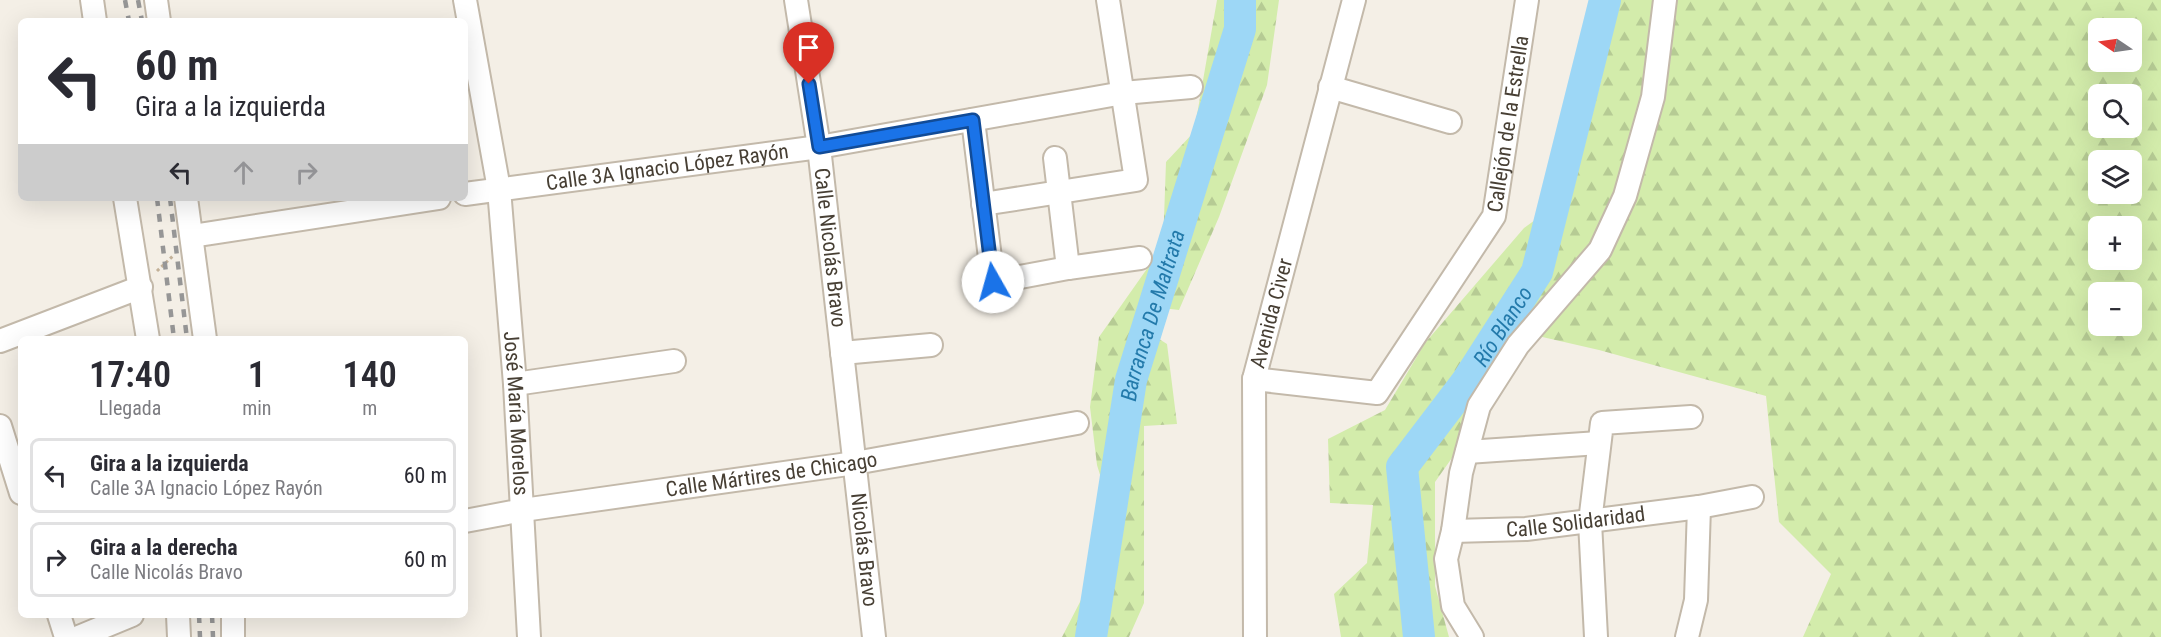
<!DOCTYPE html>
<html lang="es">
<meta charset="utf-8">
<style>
:root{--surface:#fff;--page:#f2f2f3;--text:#2b2b33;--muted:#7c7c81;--line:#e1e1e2}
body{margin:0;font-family:"Roboto Condensed",sans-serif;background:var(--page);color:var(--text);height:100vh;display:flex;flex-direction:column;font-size:22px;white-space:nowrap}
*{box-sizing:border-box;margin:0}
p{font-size:20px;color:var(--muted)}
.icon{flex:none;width:33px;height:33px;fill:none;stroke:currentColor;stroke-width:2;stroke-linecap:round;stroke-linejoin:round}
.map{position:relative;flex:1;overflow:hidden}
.panel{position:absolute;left:18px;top:336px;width:450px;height:282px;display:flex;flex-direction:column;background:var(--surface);border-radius:9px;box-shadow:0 6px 24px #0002}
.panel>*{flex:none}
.guide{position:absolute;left:18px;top:18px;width:450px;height:183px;border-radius:9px;box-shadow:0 6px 24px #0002;background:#fff;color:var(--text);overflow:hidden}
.needle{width:39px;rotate:283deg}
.fabs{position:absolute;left:2088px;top:18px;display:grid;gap:12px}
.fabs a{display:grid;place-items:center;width:54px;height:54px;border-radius:9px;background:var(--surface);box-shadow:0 6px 24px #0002;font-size:30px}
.pin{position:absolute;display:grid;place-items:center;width:51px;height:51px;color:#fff;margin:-62px -26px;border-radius:50% 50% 50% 0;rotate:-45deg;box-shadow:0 0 6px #0007}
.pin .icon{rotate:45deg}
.me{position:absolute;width:66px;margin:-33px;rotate:353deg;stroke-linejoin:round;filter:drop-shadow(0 0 4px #0008)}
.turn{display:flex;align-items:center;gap:21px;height:126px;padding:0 18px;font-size:27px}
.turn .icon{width:78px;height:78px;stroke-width:2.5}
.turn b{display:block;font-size:42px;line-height:51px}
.lanes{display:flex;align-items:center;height:57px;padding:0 18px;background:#0003;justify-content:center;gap:30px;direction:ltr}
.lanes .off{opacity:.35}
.eta{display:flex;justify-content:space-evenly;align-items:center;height:102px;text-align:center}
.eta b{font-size:36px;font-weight:600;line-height:42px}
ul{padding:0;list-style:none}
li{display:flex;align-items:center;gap:18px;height:75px;margin:0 12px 9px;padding:0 6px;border:3px solid var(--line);border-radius:9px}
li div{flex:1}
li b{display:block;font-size:22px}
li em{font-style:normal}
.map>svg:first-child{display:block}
</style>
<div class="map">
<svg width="2161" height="637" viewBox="0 0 2161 637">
<defs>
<pattern id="forest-firs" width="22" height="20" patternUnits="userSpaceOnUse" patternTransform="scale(1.5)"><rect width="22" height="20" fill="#d3ecab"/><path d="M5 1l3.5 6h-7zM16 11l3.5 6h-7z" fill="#b6cb94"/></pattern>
</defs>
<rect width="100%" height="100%" fill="#f4efe6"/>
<g fill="url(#forest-firs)" fill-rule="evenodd">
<polygon points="1217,0 1279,0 1267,85 1219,217 1179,310 1162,308 1148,332 1167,344 1177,424 1144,426 1144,603 1129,637 1062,637 1117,530 1097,465 1090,407 1099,337 1163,246 1166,162 1194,132"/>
<path d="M1595,0h566v637h-358l28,-63 -52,-52 -13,-126 -167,-46 -61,-14 -103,146v104l14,51h-108l-7,-43 33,-31 6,-58 -43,-2 -2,-64 57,-29 40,-67 99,-115 47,-34 31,-117zM2098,28h34v34h-34zM2098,94h34v34h-34zM2098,160h34v34h-34zM2098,226h34v34h-34zM2098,292h34v34h-34z"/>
</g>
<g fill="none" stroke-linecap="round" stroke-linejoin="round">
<g stroke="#9dd7f6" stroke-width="32">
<path id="s1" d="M1091,637l40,-257 109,-351v-29"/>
<path id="s2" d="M1419,637l-17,-170 64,-84 71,-111 68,-272"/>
</g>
<g stroke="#c3b9aa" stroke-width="26">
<g id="minor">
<polyline points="92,0 95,21"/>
<polyline points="156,0 159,21"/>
<path id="s3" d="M465,0l34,189 16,195 14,253"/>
<path id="s4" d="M796,0l23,147 55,490"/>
<polyline points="1330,87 1450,122"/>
<polyline points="973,120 993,282 1068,268 1140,258"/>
<polyline points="1055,158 1068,268"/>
<path id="s5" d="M465,194l354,-47 304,-54 68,-6"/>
<polyline points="125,198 148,339"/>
<polyline points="186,198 205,339"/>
<polyline points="983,204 1136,180 1108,0"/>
<polyline points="192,236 439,198"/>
<polyline points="0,341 141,287"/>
<polyline points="842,353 931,345"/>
<path id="s6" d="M1254,379l123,14 117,-177 33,-216"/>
<polyline points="515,384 674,361"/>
<polyline points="0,426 21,493"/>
<polyline points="1467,452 1599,443"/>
<path id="s7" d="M465,521l58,-11 332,-47 222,-40"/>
<path id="s8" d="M1453,531l73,-2 173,-22 53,-10"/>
<polyline points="59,615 66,637"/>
<polyline points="178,615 179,637"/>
<polyline points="233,615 233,637"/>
<polyline points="79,637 132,615"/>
<path id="s9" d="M1255,637l-1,-258 100,-379"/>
<polyline points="1472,637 1453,606 1446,559 1453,531 1461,473 1479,406 1518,345 1600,250 1625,196 1653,97 1665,0"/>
<polyline points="1596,637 1590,522 1602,423 1691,417"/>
<polyline points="1687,637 1696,600 1699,507"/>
</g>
</g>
<polyline stroke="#c3b198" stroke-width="3" stroke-dasharray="3 3" stroke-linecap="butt" points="157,271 174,255"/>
<use href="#minor" stroke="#fff" stroke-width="22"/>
<g stroke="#969696" stroke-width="4.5" stroke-dasharray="8 8" stroke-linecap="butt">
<polyline points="125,0 129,21"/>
<polyline points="138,0 142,21"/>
<polyline points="157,198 174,339"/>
<polyline points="170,198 187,339"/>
<polyline points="199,615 200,637"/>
<polyline points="212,615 213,637"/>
</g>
</g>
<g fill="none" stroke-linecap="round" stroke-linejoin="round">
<g stroke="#114b97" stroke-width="15">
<polyline id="route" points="809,84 819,147 973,120 993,282"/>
</g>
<use href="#route" stroke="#1a73e8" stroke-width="10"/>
</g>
<g text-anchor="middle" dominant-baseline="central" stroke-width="4.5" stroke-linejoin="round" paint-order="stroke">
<g font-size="21" fill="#473f34" stroke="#fff">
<text stroke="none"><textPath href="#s6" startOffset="429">Callejón de la Estrella</textPath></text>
<text stroke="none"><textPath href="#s5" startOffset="204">Calle 3A Ignacio López Rayón</textPath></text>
<text stroke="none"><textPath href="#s4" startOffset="250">Calle Nicolás Bravo</textPath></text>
<text stroke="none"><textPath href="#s9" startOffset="326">Avenida Civer</textPath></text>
<text stroke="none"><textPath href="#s3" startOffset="417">José María Morelos</textPath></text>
<text stroke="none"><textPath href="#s7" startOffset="310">Calle Mártires de Chicago</textPath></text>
<text stroke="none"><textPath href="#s8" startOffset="123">Calle Solidaridad</textPath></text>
<text stroke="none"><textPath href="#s4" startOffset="554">Nicolás Bravo</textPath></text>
</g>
<g font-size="22" font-style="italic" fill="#237aab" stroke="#fff">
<text stroke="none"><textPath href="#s1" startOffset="328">Barranca De Maltrata</textPath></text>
<text stroke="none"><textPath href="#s2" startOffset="344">Río Blanco</textPath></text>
</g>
</g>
</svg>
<div class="fabs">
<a><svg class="needle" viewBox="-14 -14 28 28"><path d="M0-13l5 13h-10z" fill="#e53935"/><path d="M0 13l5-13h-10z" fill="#7c7c81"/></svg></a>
<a><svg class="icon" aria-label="search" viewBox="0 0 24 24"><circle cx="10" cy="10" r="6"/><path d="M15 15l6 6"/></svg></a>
<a><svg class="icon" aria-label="layers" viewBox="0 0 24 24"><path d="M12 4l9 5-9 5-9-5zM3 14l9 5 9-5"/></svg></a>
<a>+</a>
<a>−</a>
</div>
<div class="pin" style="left:809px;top:84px;background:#d93025"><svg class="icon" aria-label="arrive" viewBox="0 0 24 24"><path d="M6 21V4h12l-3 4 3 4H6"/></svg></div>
<svg class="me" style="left:993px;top:282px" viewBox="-20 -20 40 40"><circle r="19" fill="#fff"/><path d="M0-13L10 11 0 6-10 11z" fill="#1a73e8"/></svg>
<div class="guide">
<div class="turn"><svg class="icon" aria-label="left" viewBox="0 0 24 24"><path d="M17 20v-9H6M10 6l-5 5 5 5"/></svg><div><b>60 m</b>Gira a la izquierda</div></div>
<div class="lanes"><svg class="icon" aria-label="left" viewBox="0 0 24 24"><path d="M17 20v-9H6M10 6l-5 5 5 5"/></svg><svg class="icon off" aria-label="ahead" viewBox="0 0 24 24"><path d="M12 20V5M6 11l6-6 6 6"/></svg><svg class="icon off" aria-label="right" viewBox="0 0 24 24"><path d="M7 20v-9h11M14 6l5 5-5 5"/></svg></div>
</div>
<section class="panel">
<div class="eta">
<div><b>17:40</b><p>Llegada</p></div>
<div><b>1</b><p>min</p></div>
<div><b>140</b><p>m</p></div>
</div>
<ul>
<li><svg class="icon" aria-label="left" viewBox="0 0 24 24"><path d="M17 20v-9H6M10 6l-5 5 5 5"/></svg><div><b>Gira a la izquierda</b><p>Calle 3A Ignacio López Rayón</p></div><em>60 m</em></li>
<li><svg class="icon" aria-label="right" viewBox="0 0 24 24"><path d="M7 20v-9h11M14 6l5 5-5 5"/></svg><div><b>Gira a la derecha</b><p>Calle Nicolás Bravo</p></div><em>60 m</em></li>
</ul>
</section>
</div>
